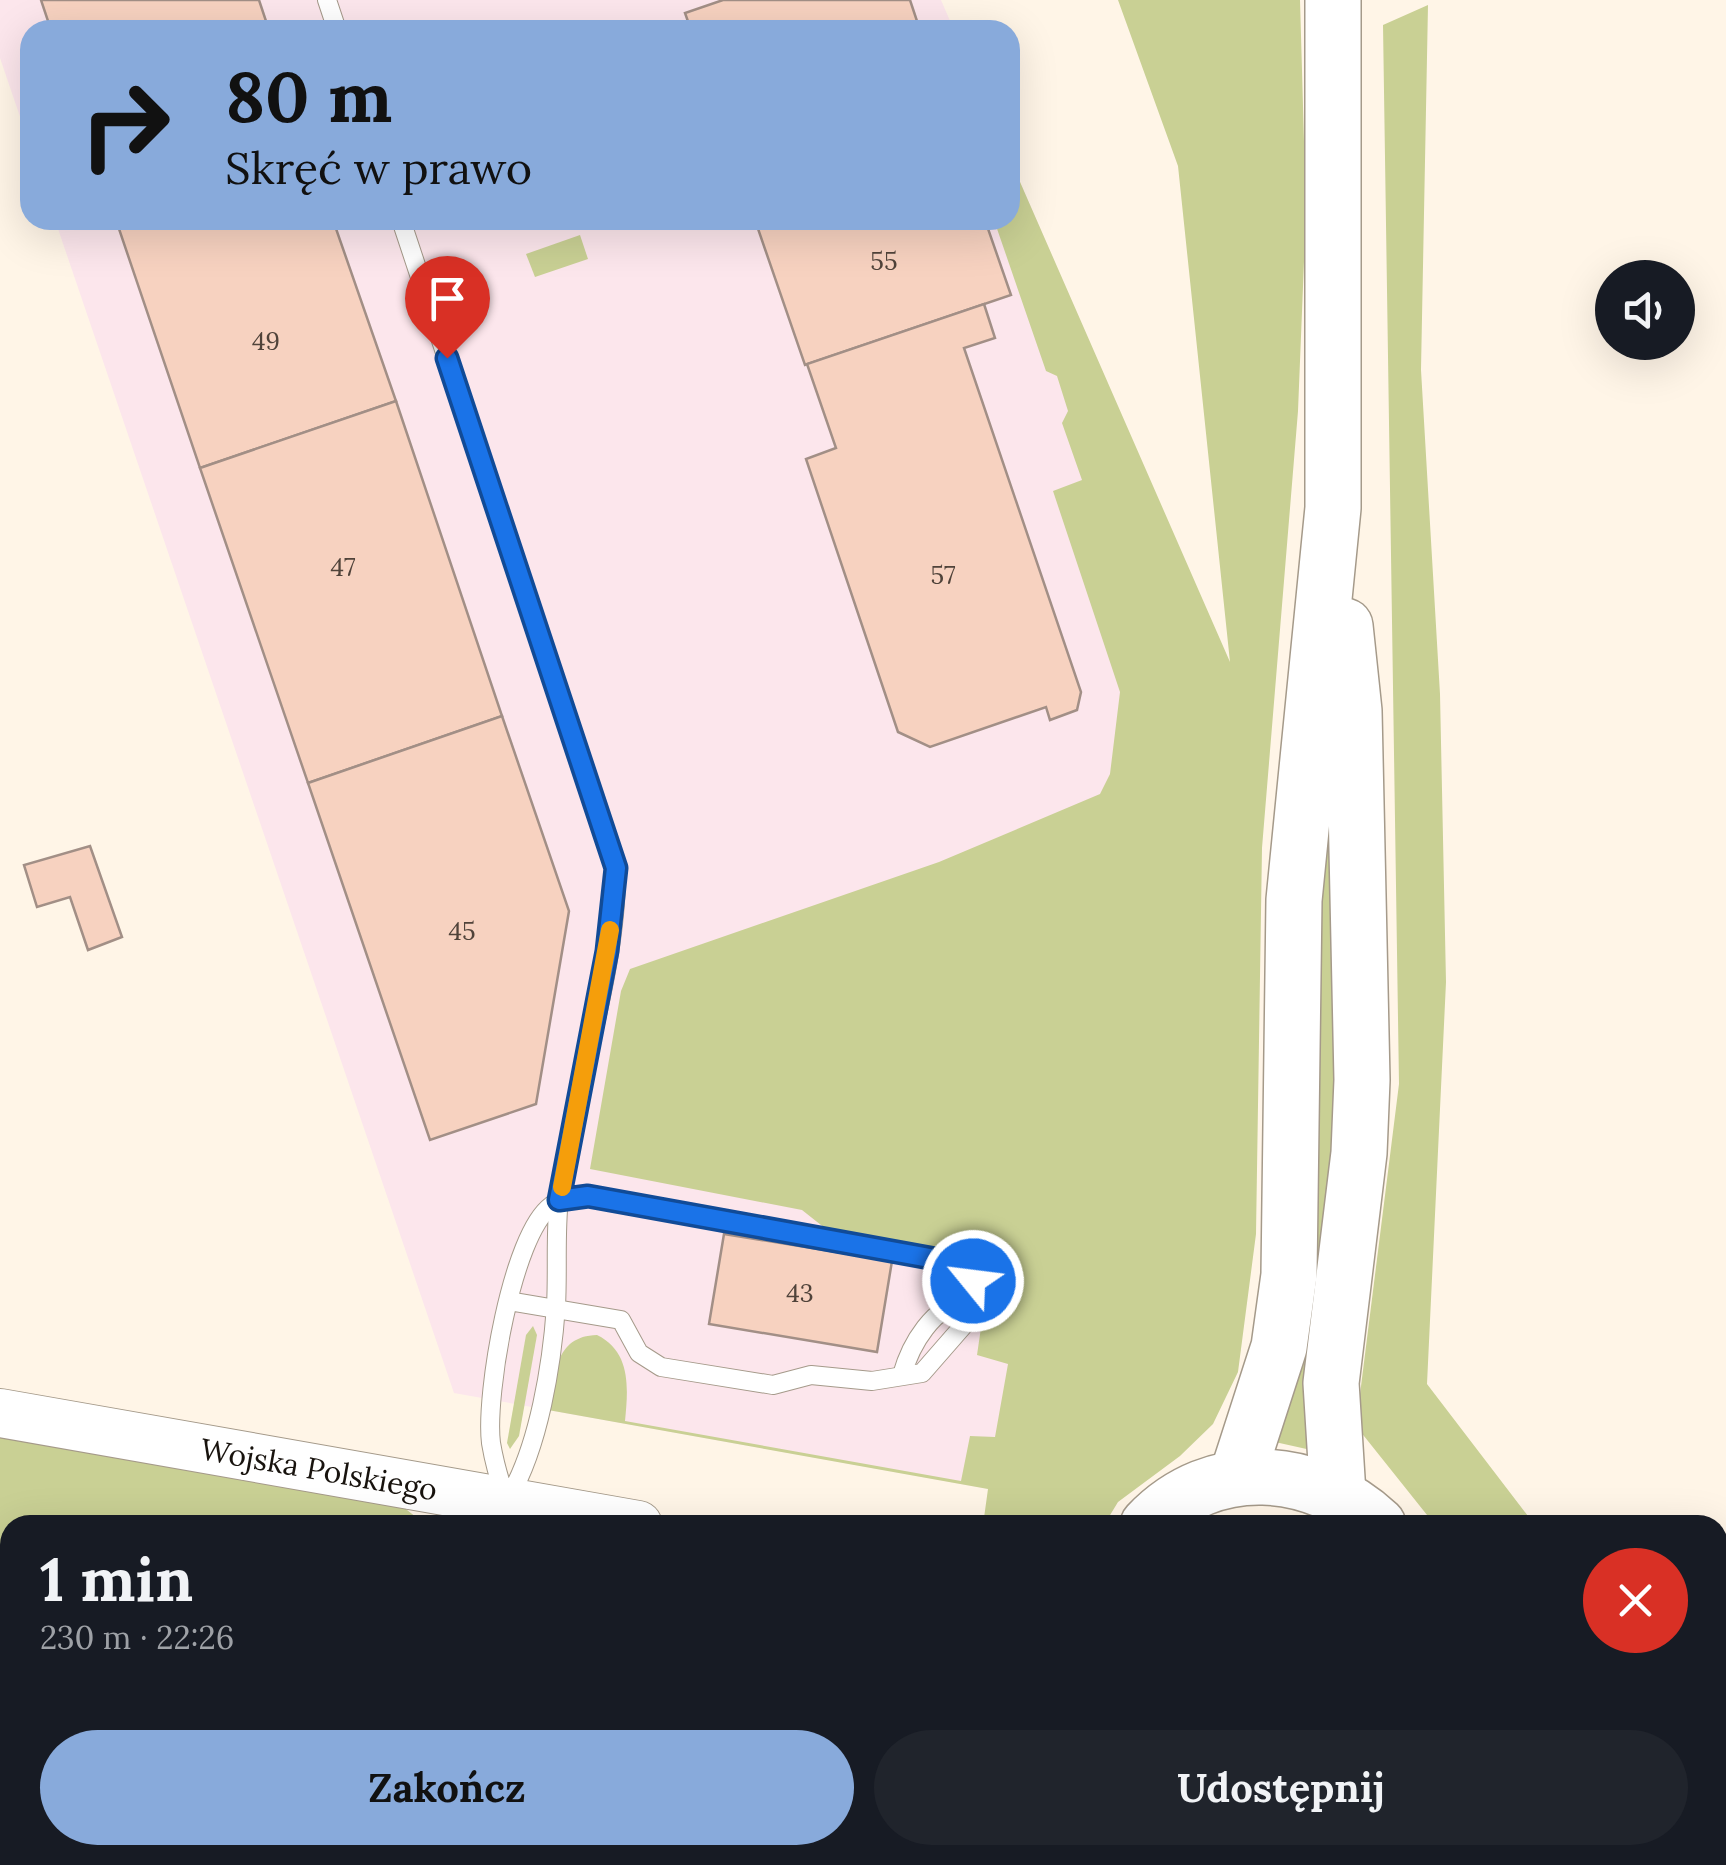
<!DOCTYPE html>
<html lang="pl">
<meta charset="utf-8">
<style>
:root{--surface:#171b24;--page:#20242c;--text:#f1f3f6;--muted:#9ea1a6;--accent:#88aadb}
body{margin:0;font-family:Lora,serif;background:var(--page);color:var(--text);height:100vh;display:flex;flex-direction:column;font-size:38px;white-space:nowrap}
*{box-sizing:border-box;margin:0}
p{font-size:32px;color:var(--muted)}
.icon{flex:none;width:55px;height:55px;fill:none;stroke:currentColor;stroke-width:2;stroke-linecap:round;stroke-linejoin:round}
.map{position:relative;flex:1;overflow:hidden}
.side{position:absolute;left:0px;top:1515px;width:1728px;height:350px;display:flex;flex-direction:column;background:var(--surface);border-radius:30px 30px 0 0;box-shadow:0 10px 40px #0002}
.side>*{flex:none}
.top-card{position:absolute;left:20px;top:20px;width:1000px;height:210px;border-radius:30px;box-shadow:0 10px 40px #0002;background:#88aadb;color:#111;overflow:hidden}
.buttons{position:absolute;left:1595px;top:260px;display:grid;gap:20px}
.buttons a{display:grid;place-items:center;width:100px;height:100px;border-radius:50%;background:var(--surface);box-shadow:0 10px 40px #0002;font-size:50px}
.pin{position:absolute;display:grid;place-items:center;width:85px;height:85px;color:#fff;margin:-102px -42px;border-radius:50% 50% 50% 0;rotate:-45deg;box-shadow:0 0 10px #0007}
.pin .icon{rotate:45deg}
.me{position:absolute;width:110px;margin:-55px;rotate:299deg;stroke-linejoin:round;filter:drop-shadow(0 0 8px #0008)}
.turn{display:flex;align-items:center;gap:35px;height:210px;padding:0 40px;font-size:45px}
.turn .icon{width:130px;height:130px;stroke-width:2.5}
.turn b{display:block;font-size:70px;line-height:85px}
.round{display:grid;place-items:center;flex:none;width:105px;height:105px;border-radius:52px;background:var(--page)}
.head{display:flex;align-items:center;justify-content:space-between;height:170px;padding:0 40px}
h1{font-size:60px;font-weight:700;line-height:75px}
.action{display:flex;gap:20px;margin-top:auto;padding:20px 40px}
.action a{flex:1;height:115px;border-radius:60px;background:var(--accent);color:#111;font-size:40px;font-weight:700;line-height:115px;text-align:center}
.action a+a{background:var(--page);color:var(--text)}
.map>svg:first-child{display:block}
</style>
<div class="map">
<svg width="1726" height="1865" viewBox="0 0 1726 1865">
<rect width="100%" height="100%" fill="#fff5e7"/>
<g fill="#fce6ec">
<polygon points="0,0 941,0 954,30 30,30 30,146 0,58"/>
<polygon points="1010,159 1231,667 989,1489 454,1393 55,220 1010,220"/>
<polygon points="0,1570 10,1571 10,1855 866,1855 862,1865 0,1865"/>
</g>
<g fill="#c9d094">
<path d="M1118,0h182l6,212 -8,199 -36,437 -6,386 -18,138 -25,52 -33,32 -62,46 -14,23h-121l5,-36 -440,-79c7,-34 6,-74 49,-75 35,17 31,55 28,86l336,60 9,-45 25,1 13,-73 -31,-9 11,-75 -1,-8 -15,-15 -146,-28 -24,-19 -212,-41 31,-178 9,-22 309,-107 161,-68 10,-20 10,-82 -67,-201 29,-11 -20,-57 6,-12 -11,-35 -11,-5 -52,-151h16v-61l220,503 -52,-496z"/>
<polygon points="1428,5 1421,370 1440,694 1446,982 1427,1384 1531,1520 1542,1525 1435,1525 1356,1426 1399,1084 1383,25"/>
<polygon points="580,235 588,259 535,277 526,254"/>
<polygon points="1325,713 1346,1020 1311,1450 1275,1442"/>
<polygon points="533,1326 537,1335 519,1436 510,1449 507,1443 526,1335"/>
<polygon points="0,1435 402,1506 426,1525 10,1525 10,1571 0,1570"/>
<polygon points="866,1855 1099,1855 1094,1865 862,1865"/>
<polygon points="1232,1855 1345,1855 1328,1865 1222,1865"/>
<polygon points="1440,1855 1618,1855 1595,1865 1417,1865"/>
</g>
<g fill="#f7d2c0" stroke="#a28f86" stroke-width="2.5">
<polygon points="41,0 259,0 269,30 51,30"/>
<polygon points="723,0 910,0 920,30 691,30 685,13"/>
<polygon points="116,220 333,220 396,401 200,468"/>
<polygon points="755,220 985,220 1011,295 805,365"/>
<polygon points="984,304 995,338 964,348 1081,692 1077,710 1050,720 1046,707 930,747 898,732 806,459 836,448 807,364"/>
<polygon points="396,401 502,716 308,783 200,468"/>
<polygon points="502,716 569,911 536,1104 430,1140 308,783"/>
<polygon points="90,846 122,937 88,950 70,897 37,907 24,865"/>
<polygon points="724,1234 892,1261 877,1352 709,1324"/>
</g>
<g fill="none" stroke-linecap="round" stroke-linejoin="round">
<g stroke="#a59a8a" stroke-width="20">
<g id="lane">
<polyline points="327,0 337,30"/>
<path d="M401,220l215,648c2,103 -44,226 -57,331 -4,35 -1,71 -3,107 -4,58 -17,140 -47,191"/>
<path d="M902,1375c9,-32 31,-68 65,-76"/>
<path d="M505,1496c-6,-17 -11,-35 -14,-53 -6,-48 21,-208 60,-237 11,-9 23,-10 37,-10l375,68 10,17 -10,45 -41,47 -50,8 -61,-6 -38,10 -112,-18 -22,-14 -18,-33 -112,-19"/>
<polyline points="0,1662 10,1663"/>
<polyline points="0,1858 41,1865"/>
<polyline points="286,1865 298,1855"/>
<polyline points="415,1865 421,1855"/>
</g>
</g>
<g stroke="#a59a8a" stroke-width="50">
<polyline id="secondary" points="0,1413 638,1525"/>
</g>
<g stroke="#a59a8a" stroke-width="58">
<g id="primary">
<polyline points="1237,1477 1279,1347 1289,1275 1294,900 1333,508 1333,0"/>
<polyline points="1338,1494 1331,1383 1359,1153 1362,1080 1354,711 1345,626"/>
<path d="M1148,1525c64,-68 166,-60 230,0"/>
<polyline points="1718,1732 1726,1733"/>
<polyline points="1113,1865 1118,1855"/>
<polyline points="1194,1865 1202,1855"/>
<polyline points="1368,1865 1386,1855"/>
</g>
</g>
<use href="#lane" stroke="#fff" stroke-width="18"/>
<use href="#secondary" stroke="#fff" stroke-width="48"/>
<use href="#primary" stroke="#fff" stroke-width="55"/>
</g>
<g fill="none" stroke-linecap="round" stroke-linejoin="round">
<g stroke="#114b97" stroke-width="25">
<polyline id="route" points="447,358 616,868 607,951 559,1200 588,1196 963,1264 973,1281"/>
</g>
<use href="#route" stroke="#1a73e8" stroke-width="18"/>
<polyline stroke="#f59e0b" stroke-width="18" points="562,1187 610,930"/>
</g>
<g text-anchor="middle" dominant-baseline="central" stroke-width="9" stroke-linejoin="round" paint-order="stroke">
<g font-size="25" fill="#50433a">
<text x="884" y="261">55</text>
<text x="266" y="341">49</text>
<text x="343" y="567">47</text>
<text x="943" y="575">57</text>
<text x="462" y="931">45</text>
<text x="800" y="1293">43</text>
</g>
<g font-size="30" fill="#18130e" stroke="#fff">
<text transform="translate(319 1469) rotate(10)">Wojska Polskiego</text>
</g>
</g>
</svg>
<div class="buttons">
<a><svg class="icon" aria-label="sound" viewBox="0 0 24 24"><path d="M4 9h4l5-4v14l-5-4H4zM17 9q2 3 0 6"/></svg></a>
</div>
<div class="pin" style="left:447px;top:358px;background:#d93025"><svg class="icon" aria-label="arrive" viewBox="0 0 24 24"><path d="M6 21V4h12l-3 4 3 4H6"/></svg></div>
<svg class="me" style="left:973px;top:1281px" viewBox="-20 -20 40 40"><circle r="17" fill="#1a73e8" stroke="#fff" stroke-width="3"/><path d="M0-11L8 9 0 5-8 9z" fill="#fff"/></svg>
<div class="top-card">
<div class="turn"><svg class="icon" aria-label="right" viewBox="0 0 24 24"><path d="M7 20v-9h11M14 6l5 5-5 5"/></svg><div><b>80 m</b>Skręć w prawo</div></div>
</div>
<section class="side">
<div class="head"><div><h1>1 min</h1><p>230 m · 22:26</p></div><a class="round" style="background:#d93025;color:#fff"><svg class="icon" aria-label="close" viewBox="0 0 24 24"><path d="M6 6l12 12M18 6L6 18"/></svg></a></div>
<div class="action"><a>Zakończ</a><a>Udostępnij</a></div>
</section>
</div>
